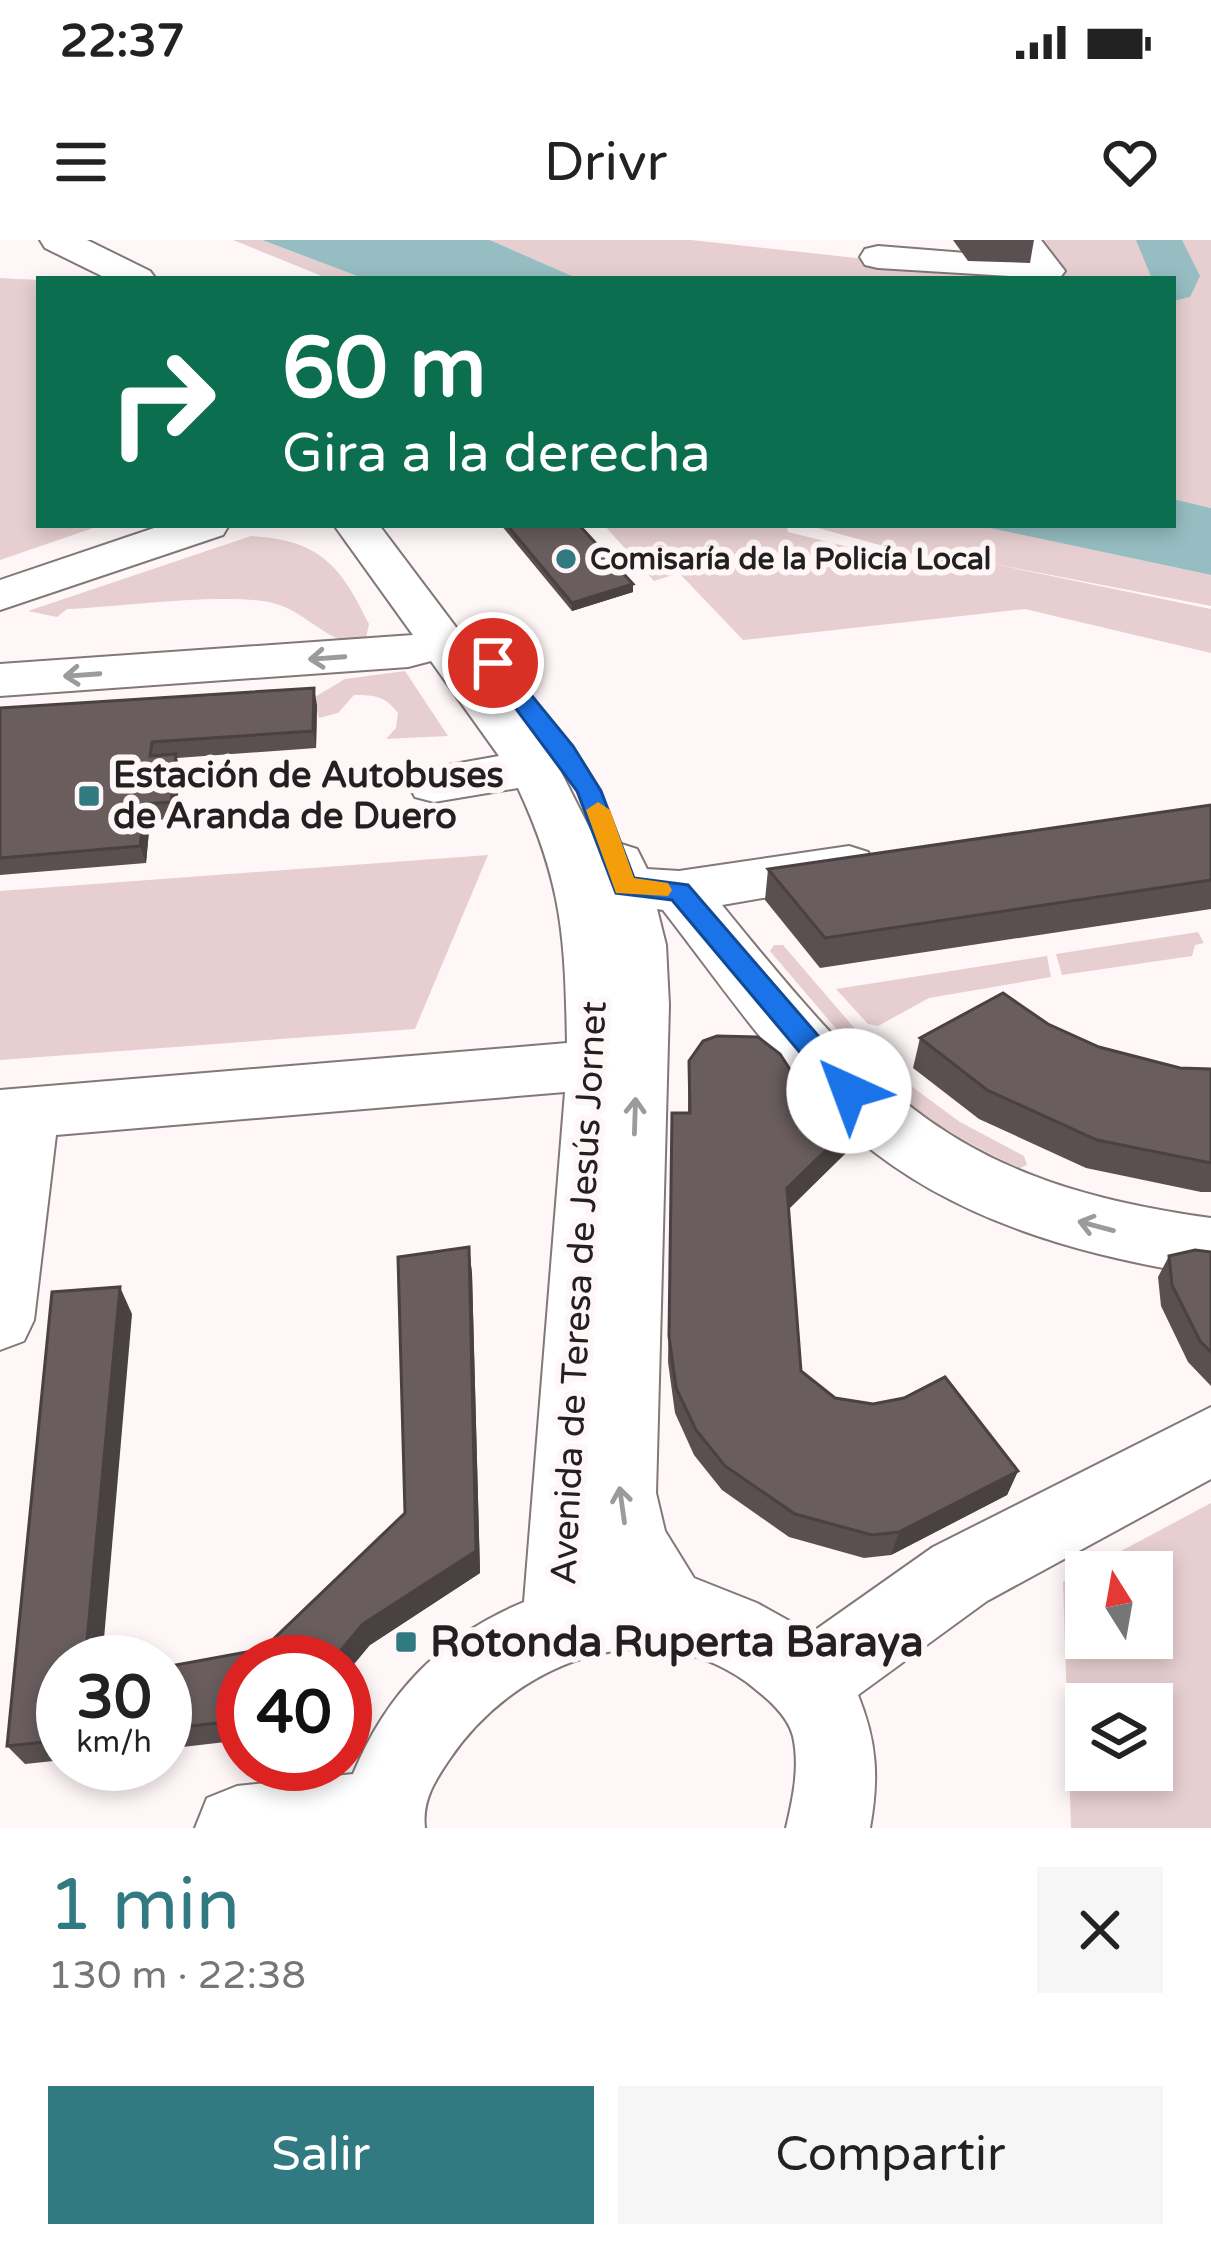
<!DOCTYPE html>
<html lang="es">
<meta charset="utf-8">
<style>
:root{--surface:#fff;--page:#f6f6f6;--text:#222;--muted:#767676;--accent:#327a82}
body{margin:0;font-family:"Varela Round",sans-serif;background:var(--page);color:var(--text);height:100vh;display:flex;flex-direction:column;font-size:45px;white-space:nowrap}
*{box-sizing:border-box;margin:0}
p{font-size:39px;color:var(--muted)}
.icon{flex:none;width:66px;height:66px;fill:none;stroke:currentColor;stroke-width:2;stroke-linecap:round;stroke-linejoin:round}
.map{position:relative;height:1588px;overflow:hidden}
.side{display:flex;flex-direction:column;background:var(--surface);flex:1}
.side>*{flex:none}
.hud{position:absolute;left:36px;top:36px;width:1140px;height:252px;border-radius:0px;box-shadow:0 6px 18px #0003;background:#0b6e4f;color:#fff;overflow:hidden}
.needle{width:78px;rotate:349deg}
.buttons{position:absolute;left:1065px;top:1311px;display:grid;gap:24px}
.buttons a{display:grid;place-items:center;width:108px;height:108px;border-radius:0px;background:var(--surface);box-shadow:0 6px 18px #0003;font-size:60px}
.speed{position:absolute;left:36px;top:1395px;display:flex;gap:24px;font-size:60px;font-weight:700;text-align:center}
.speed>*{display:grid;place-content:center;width:156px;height:156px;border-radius:50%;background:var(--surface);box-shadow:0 6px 18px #0003;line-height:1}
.speed small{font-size:30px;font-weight:400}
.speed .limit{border:18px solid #d22;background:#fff;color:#111}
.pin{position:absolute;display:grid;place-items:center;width:102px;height:102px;color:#fff;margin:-51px;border:6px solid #fff;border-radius:50%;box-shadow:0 3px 12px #0007}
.me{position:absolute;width:132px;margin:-66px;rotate:317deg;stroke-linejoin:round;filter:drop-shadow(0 0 9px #0008)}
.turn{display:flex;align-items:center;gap:42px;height:252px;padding:0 48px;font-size:54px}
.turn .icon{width:156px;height:156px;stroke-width:2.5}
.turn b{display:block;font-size:84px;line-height:102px}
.round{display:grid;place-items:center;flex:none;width:126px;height:126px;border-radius:0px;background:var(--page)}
.summary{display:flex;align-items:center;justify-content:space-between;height:204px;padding:0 48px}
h1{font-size:72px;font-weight:600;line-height:90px;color:var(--accent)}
.button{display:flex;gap:24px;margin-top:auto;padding:24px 48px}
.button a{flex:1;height:138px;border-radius:0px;background:var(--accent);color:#fff;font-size:48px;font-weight:600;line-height:138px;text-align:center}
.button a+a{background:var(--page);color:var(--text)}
.status{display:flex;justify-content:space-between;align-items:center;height:84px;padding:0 60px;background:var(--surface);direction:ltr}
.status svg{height:33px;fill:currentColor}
header{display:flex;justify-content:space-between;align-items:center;height:156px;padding:0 48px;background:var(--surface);font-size:54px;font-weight:600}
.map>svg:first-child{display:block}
</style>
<div class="status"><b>22:37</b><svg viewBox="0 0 49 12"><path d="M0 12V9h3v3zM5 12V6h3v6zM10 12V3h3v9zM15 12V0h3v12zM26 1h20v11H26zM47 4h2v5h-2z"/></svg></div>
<header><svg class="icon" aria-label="menu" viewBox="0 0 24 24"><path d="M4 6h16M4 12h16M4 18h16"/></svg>Drivr<svg class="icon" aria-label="heart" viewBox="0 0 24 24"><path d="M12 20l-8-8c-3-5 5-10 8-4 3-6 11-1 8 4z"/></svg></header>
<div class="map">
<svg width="1211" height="1588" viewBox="0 0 1211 1588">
<rect width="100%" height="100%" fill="#fff6f7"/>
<g fill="#e7cfd1" fill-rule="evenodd">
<polygon points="233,0 262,0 365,39 329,39"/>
<polygon points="490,0 691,0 1031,37 1032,0 1211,0 1211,268 1173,259 1173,39 579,39"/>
<polygon points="0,38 39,40 39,285 102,285 0,320"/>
<polygon points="604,285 786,285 788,292 962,335 963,328 807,285 977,285 1211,335 1211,366 984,322 1211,369 1211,413 1025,369 743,400 679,333 654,341"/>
<path d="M251,296c68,4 89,28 118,88l-4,19c-36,4 -58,-32 -92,-40 -46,-11 -153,4 -206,6l-10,8 -29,-6z"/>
<path d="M405,431l43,65 -62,3 10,-11 2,-15c-13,-17 -23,-18 -44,-18l-16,18 -19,5 -6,-20 32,-19z"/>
<polygon points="488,615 415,789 0,820 0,651"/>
<polygon points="1198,692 1204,703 1195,705 1192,716 1062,735 1056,714"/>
<polygon points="774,705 783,705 856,790 854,798 844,798 770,711"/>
<polygon points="1047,716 1051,737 929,758 878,786 868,784 836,749"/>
<path d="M907,843l53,39 64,34 3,9 -7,3c-46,-21 -88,-44 -126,-77l3,-6z"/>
<path d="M1211,1263v325h-140l-8,-246zM1086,1332h66v66h-66zM1086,1464h66v66h-66z"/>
</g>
<g fill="#96bec2">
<polygon points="262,0 490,0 579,39 365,39"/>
<polygon points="1173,259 1211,268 1211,335 976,285 1173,285"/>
</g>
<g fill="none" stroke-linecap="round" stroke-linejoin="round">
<polygon fill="#96bec2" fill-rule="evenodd" points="1136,0 1182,0 1200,36 1190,57 1173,61 1173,39 1152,39"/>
<g stroke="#837778" stroke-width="4">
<g id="minor">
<polygon points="40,0 87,0 150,31 156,39 108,39 45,8"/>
<polygon points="1004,0 1041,0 1065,31 1059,39 878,28 865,25 860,17 865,9 878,6 1016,17"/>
<polygon points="163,285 229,285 223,295 0,370 0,340"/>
<path d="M334,285h45l174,231 47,93 18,-6 19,6 10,20 32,2 170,-25 19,6 8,14 -8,14 -146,25c156,192 233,278 489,313v58c-125,-19 -255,-54 -353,-137 -77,-64 -134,-151 -195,-229l-6,-1 9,36 3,60 -13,488 9,38 29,47 63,25 54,30 122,-86 278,-140v72l-224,122 -129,94c19,47 21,83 12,133h-84c7,-30 14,-61 7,-92 -6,-23 -30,-41 -48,-55 -101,-71 -233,-16 -296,79 -15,22 -27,41 -24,68h-230l12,-30 30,-12 116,-12c34,-82 89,-138 171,-172l41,-510 -509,43 -22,185 -10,21 -24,9v-260l567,-47c-2,-104 -4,-158 -49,-255l-84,14 -19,-5 -7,-13 7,-13 84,-15 -68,-95 -23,6 -408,29v-32l413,-29z"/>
</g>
</g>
<use href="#minor" fill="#fff" fill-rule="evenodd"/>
</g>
<g fill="#5a5051">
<polygon points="953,0 1034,0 1030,23 968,21"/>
<polygon points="501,285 579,285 633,352 572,371"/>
<polygon points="317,465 316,508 177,518 180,531 176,579 150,580 146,623 0,635 0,468"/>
<polygon points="1211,565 1211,669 820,728 765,660 768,629"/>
<polygon points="1048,784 1099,807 1180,828 1211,829 1211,952 1201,952 1086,928 979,879 913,828 920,798"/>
<polygon points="689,821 791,831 854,905 788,970 801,1131 835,1158 1018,1231 1007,1255 891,1315 864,1318 789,1297 722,1250 694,1215 675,1173 668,1122 672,873 688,873"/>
<polygon points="469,1007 472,1034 480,1333 370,1405 243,1422 243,1500 165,1509 165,1427 263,1409 405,1273"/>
<polygon points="1211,1012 1211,1146 1188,1122 1161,1066 1158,1037 1169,1016"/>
<polygon points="132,1074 63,1422 63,1520 25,1524 7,1506"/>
</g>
<g fill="#4a4142">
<polygon points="633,344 633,352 572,371 572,363"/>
<polygon points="314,448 317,465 316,508 313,491"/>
<polygon points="176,514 180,531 176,579 171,562"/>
<polygon points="145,564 150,580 146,623 140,606"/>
<polygon points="860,877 854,905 782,975 787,948"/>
<polygon points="469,1007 472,1034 480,1333 370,1405 345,1435 345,1422 331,1422 363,1384 476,1311"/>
<polygon points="120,1047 132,1074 102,1422 85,1422"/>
<polygon points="1018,1231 1007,1255 891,1315 899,1292"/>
</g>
<g fill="#695d5e" stroke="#4a4142" stroke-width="3">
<polygon points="507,285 579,285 633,344 572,363"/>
<polygon points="314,448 313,491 152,502 150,516 176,514 171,562 145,564 140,606 0,618 0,468"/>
<polygon points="1211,565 1211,640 825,698 768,629"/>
<polygon points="1003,753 1048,784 1099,807 1180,828 1211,829 1211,923 1097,900 987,850 920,798"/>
<polygon points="717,796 758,797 780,814 791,831 860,877 787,948 801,1131 835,1158 873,1164 904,1158 945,1137 1018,1231 899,1292 872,1295 795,1274 725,1226 696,1190 676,1148 669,1096 672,873 690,873 689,821 703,801"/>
<polygon points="469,1007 476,1311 363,1384 331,1422 243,1422 243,1480 165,1489 165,1427 263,1409 405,1273 398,1017"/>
<polygon points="1195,1010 1211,1012 1211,1112 1200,1101 1172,1045 1169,1016"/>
<polygon points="120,1047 85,1422 63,1422 63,1500 7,1506 52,1052"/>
</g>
<defs><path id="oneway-shaft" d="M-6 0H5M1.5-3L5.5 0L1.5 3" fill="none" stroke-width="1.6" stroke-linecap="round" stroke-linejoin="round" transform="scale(3)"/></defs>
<g stroke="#9c9a9b">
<use href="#oneway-shaft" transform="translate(327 418) rotate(176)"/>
<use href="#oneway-shaft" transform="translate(82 435) rotate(176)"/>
<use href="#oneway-shaft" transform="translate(635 876) rotate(-88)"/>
<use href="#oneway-shaft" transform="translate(1096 986) rotate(-165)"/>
<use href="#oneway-shaft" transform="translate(622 1265) rotate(-98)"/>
</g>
<polygon fill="#1a73e8" stroke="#114b97" stroke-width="3" points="493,416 501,418 573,506 601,551 634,638 688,645 859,843 863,851 859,859 839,859 672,660 616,653 577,551 482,423"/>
<polygon fill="#f59e0b" points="598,562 610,570 634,638 668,643 672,650 668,656 616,653 586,570"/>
<g fill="#327a82" stroke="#fff6f7" stroke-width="4.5">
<circle cx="566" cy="319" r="12"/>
<rect x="77" y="544" width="24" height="24" rx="6"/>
<rect x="394" y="1390" width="24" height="24" rx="6"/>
</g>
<g text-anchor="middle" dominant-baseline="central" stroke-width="12" stroke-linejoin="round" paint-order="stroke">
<g font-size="30" font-weight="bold" fill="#241f20" stroke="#fff6f7" text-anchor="start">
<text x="590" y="319">Comisaría de la Policía Local</text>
</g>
<g font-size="36" font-weight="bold" fill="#241f20" stroke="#fff6f7" text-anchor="start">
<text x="113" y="535">Estación de Autobuses<tspan x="113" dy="41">de Aranda de Duero</tspan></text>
</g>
<g font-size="36" fill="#241f20" stroke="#fff6f7">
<text transform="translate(579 1053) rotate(-87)">Avenida de Teresa de Jesús Jornet</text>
</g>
<g font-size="42" font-weight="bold" fill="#241f20" stroke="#fff6f7" text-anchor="start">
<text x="430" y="1402">Rotonda Ruperta Baraya</text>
</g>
</g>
</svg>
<div class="buttons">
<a><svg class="needle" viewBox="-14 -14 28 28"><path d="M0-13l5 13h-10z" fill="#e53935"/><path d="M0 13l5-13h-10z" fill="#767676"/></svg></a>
<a><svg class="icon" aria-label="layers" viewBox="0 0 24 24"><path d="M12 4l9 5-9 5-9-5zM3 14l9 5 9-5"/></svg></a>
</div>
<div class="speed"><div>30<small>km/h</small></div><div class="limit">40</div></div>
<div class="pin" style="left:493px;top:423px;background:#d93025"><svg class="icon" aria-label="arrive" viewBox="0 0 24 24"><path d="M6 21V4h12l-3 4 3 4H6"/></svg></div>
<svg class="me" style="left:849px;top:851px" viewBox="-20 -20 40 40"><circle r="19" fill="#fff"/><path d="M0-13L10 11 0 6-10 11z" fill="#1a73e8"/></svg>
<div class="hud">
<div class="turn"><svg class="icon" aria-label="right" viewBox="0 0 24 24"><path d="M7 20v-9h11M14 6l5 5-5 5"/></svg><div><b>60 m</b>Gira a la derecha</div></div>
</div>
</div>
<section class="side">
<div class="summary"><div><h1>1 min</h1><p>130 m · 22:38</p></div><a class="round"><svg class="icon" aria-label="close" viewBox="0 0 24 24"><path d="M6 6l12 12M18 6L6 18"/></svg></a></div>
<div class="button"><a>Salir</a><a>Compartir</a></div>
</section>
